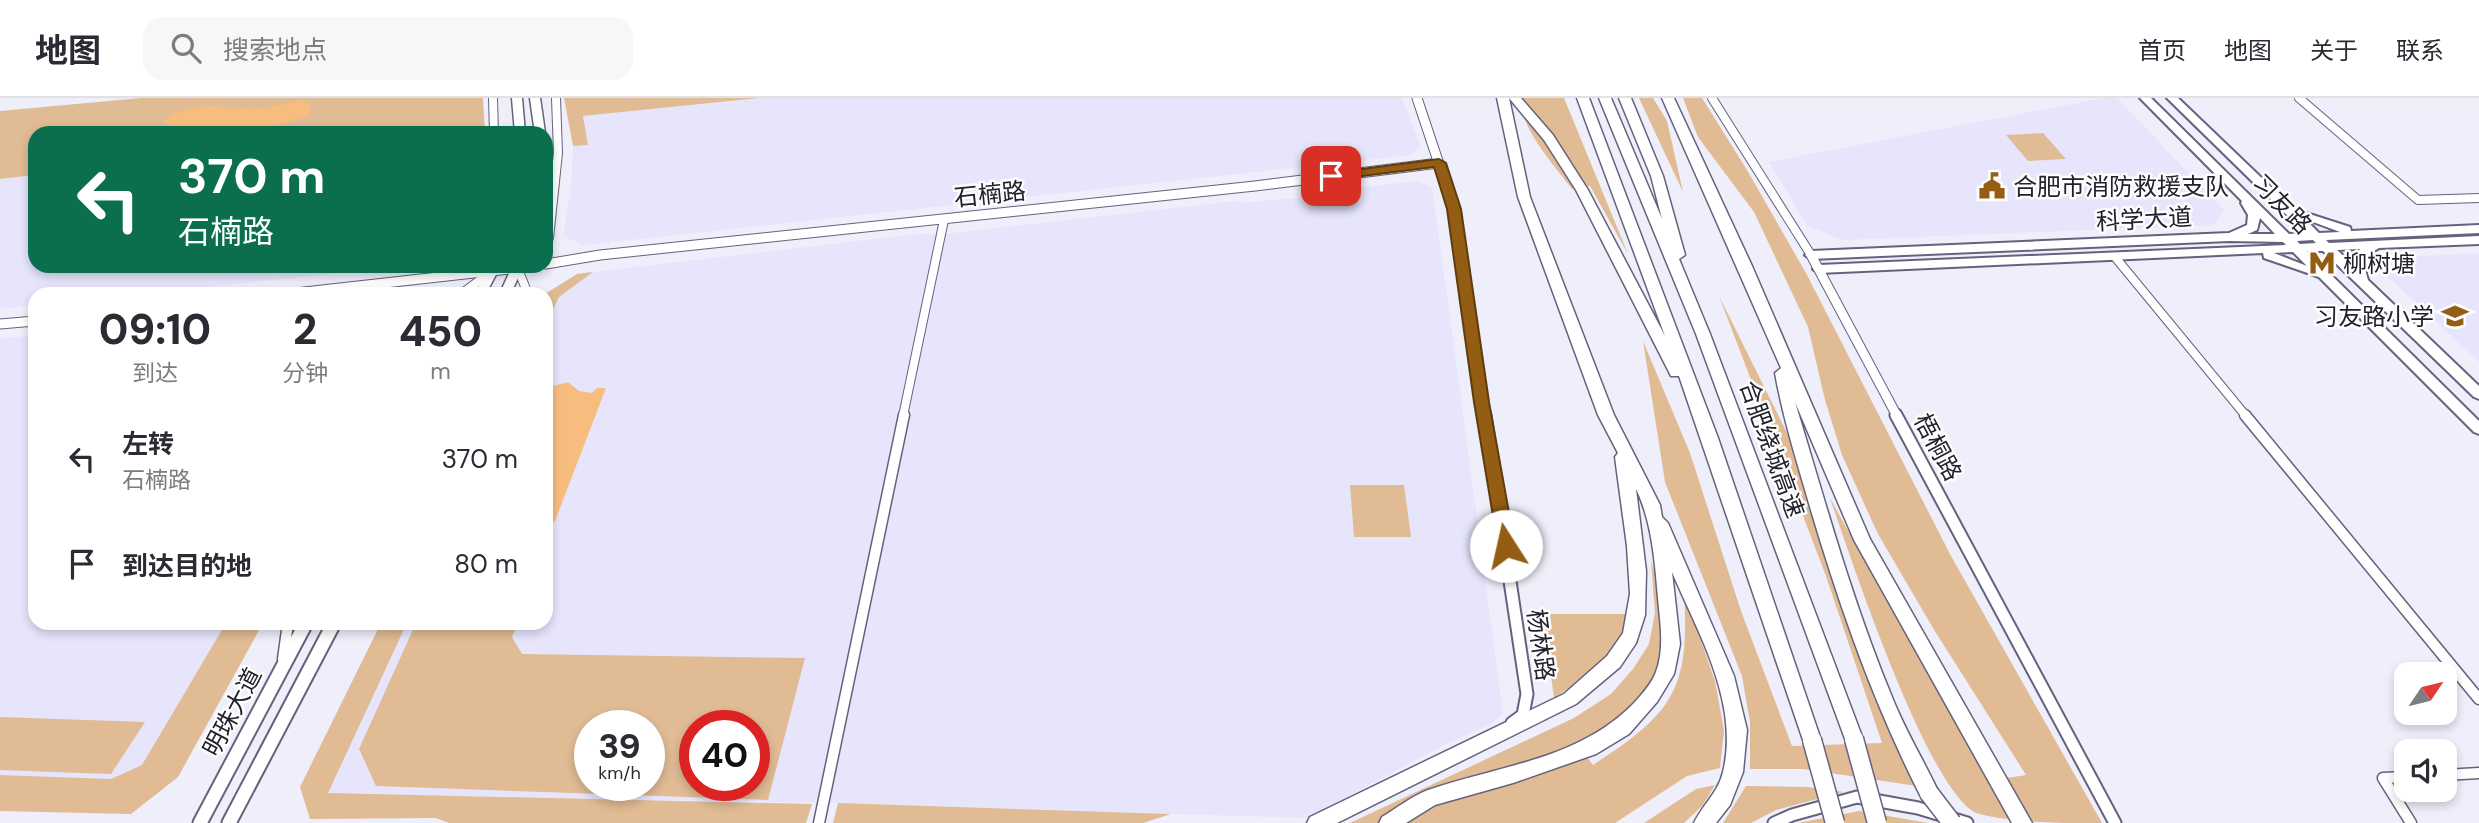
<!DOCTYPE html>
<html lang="zh">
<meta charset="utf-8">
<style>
:root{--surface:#fff;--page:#f7f7f7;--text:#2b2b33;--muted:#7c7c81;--line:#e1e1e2}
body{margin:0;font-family:"DM Sans","Noto Sans SC",sans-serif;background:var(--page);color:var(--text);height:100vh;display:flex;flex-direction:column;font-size:26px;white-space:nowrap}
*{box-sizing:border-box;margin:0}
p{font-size:23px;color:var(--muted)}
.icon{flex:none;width:38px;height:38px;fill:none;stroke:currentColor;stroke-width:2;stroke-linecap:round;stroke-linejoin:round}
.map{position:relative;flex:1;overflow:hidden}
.sheet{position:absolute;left:28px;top:189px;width:525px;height:343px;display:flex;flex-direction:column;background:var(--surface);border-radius:21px;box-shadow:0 4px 10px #0003}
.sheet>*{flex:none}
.guide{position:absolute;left:28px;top:28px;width:525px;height:147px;border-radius:21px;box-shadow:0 4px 10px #0003;background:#0b6e4f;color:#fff;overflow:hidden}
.needle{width:46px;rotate:55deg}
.tools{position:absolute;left:2394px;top:564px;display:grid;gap:14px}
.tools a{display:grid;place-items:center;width:63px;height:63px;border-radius:14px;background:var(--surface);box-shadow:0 4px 10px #0003;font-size:35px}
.speed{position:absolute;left:574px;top:612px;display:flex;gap:14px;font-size:35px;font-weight:700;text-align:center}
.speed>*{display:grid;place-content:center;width:91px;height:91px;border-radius:50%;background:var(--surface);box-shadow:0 4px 10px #0003;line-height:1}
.speed small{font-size:18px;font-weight:400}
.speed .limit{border:10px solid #d22;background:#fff;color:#111}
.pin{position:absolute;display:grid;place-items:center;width:60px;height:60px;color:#fff;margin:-30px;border-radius:14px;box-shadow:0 4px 10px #0006}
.me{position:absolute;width:77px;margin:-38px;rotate:350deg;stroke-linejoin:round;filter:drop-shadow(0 0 5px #0008)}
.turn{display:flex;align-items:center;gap:24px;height:147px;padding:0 35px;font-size:32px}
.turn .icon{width:91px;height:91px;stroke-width:2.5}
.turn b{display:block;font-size:49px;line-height:60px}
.eta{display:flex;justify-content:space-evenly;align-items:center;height:119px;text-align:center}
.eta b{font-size:42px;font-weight:800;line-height:49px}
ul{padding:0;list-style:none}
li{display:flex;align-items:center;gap:21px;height:105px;padding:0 35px}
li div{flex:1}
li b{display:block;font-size:26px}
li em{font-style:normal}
header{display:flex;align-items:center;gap:42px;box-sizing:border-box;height:98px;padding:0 35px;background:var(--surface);border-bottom:2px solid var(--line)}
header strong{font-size:33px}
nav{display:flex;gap:38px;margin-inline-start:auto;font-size:24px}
.search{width:490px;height:63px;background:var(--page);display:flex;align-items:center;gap:18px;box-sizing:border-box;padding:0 24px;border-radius:21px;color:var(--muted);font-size:26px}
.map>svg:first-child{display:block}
</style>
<header>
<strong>地图</strong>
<div class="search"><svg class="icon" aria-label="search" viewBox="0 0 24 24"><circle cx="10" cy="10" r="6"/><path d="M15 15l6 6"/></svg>搜索地点</div>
<nav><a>首页</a><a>地图</a><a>关于</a><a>联系</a></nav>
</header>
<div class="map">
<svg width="2479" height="725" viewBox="0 0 2479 725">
<rect width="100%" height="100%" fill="#efeefb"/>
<g fill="#e6e5fc" fill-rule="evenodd">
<polygon points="759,0 1402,0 1421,49 1411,57 584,147 563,138 571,90 573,48 588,46 583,18"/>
<polygon points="2104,0 2117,0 2224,112 2214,127 1843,142 1807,128 1769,64"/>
<polygon points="35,77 35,168 403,168 142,196 35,196 35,207 0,211 0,81"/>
<path d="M1417,83l15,6 22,159 49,367 -12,11 -45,20 -139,74 -469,-15 -511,-9 80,-171h139v-299l13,-27 34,-25 324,-38 35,-1 284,-32 4,2 66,-6 3,-4zM590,628h59v60h-59zM695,628h59v60h-59z"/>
<polygon points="2479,155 2479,264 2381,172 2386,160"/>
<polygon points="35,237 35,525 226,525 142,667 111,681 0,677 0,241"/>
</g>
<g fill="#e0bb94" fill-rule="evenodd">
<polygon points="141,0 483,0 485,35 35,35 35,77 0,81 0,13"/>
<polygon points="564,0 759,0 583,18 588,47 573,48"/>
<path d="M1518,0h46l64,156 -38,-68 -18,3c-22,-29 -47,-55 -54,-91z"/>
<polygon points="1639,0 1653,0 1667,23 1683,94"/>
<path d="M1683,0h19l45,72 60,105 144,281 151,267c-39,0 -90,0 -126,-10 -49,-24 -126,-257 -146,-315l62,113 102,169 32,-5 -93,-147 -55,-94 -36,-79 -17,-55 -17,-73 -54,-115 -56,-75z"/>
<polygon points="2043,35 2066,61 2028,63 2006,37"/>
<polygon points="593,174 559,199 546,226 545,196 577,176"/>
<polygon points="1719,198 1793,347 1917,688 1803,671 1750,671 1750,624 1742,578 1665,384 1643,243 1690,355 1741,513 1792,648 1882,645 1826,478"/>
<polygon points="1350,387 1404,387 1411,439 1354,439"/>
<path d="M1651,462c5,20 12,40 14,59 5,42 -21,83 -53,108 -10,8 -23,13 -34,18l15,20c80,-52 97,-75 91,-172l31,88 9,50 -4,37 -33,8 -72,47h-265l224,-105 37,-24 22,-25 16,-25 6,-31z"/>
<path d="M1543,516h87c-12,40 -43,62 -76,84z"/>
<polygon points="226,525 263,525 178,679 131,716 0,713 0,677 111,681 142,667"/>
<polygon points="381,525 407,525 328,695 812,706 806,725 449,725 436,720 310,721 300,689"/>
<path d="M416,525h102l-6,14 10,17 283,4 -37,142 -392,-14 -17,-37zM590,628h59v60h-59zM695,628h59v60h-59z"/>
<polygon points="0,619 145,624 111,676 0,672"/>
<polygon points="1715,687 1703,707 1684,725 1644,725 1696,691"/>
<polygon points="1746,688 1807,689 1844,694 1776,712 1751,725 1723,725"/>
<polygon points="838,705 1171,716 1143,725 833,725"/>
<polygon points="1859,713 1928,725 1798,725"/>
</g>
<g fill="#f7bd7e">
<path d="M301,2l9,5v9c-37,18 -96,19 -137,19l-9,-13c26,-21 66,-10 98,-12 13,-1 26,-5 39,-8z"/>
<polygon points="568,284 579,293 592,295 597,290 606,290 555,423 546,430 546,290"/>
</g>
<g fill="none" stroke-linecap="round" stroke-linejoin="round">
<g stroke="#65627d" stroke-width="10">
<g id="minor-far1">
<polyline points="493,0 494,35"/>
<polyline points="1712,0 1811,157"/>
<polyline points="2299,0 2418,102 2479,100"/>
<polyline points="546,83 555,66"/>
<polyline points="546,142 549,140 558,55 556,0"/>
<polyline points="2115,159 2246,318"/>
<polyline points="521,168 518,171 528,196"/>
<polyline points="461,196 491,174 488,168"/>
<polyline points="903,318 944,122"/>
</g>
</g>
<g stroke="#65627d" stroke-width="13">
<g id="minor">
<polyline points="2245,317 2479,601"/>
<polyline points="283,561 288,525"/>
<polyline points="2445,677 2479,675"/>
<polyline points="2406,679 2383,680 2411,725"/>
<polyline points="819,725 904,317"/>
</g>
</g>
<g stroke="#65627d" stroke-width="11">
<g id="tertiary-far1">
<polyline points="1417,0 1454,111 1485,318"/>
<polyline points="1811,157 1897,318"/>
<polyline points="546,166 600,157 1255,88 1439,65"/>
<polyline points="286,196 537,168"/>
<polyline points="0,226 35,223"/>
</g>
</g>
<g stroke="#65627d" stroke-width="15">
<g id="tertiary">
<polyline points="1485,317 1527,596 1523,617 1512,625"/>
<polyline points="1896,317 2115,725"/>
<polyline points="1774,725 1792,717 1857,699 1918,710 1967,725"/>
</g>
</g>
<g stroke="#65627d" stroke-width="13">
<g id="secondary-far1">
<polyline points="517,0 520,35"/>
<polyline points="535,0 540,35"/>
<polyline points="480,196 495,168"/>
<polyline points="505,196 518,168"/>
</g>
</g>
<g stroke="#65627d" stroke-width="17">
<g id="secondary">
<polyline points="200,725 306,525"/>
<polyline points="229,725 334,525"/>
</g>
</g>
<g stroke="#65627d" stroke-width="4">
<path id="primary" d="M2140,0h11l138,136 16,-1 -138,-135h11l116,111 56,18 1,4 128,-6v8l-153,7 3,3 150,-7v8l-100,4 -10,6 -6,8 5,18 111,106v13l-5,-2 -151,-146h-16l172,170v13l-5,-2 -155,-155 -55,-19 -1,-5 -444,20 -6,-4 6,-4 467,-20 -3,-3 -54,-1 -418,18 -6,-4 6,-4 418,-18 18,-8 1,-10 -7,-12 1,-2zM2260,120l15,16h-27l9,-4zM2305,121l35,13 -21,1zM2313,142l3,3 -16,1 -3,-3zM2360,151l-8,15 -15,-14zM2293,154l14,14 -33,-13z"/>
</g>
<g stroke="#65627d" stroke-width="3">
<g id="motorway">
<path d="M1497,0h12l21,99 84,218 46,90 2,12 6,6 66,153 13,54 -4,42 -13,33 -14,18h-22c9,-19 24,-30 29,-51 17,-69 -25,-139 -51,-200l8,72 -6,30 -17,28 -28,32 -33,20 -83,29 -78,22 -29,18h-27l3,-6c15,-9 30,-21 46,-27 73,-25 151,-30 207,-88 8,-9 17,-19 21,-30 9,-24 4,-50 2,-74 -3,-35 -6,-77 -22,-109l10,82 -1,44 -9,28 -16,24 -44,37 -239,119h-30l3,-6 254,-123 43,-38 16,-23 7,-39 -3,-48 -12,-89 3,-4 -20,-38 -80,-218z"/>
<polygon points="1509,0 1521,0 1553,37 1588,92 1665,238 1577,0 1589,0 1718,340 1821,642 1819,648 1812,650 1805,648 1803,642 1679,278 1671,278 1669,274 1576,92 1544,42"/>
<polygon points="1599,0 1611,0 1662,121 1651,78 1619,0 1631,0 1663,78 1685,157 1679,161 1710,236 1863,641 1861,647 1854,649 1847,647 1845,641 1696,236"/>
<path d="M1662,0h12l78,168 118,273 162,284h-20l-158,-283 -59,-138c30,99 57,199 97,295 13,33 32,64 47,96l-3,6 -7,3 -7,-3c-48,-94 -82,-191 -112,-292 -13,-45 -27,-89 -35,-134l6,-5z"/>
</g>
</g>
<use href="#minor-far1" stroke="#fff" stroke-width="8"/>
<use href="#minor" stroke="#fff" stroke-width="10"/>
<use href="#tertiary-far1" stroke="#fff" stroke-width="9"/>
<use href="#tertiary" stroke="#fff" stroke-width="11"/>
<use href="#secondary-far1" stroke="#fff" stroke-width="10"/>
<use href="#secondary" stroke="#fff" stroke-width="13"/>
<use href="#primary" fill="#fff" fill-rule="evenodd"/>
<use href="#motorway" fill="#fff" fill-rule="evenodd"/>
<g stroke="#65627d" stroke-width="21" stroke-linecap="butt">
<g id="motorway-bridge">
<polyline points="1854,641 1877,725"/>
<polyline points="1812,642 1835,725"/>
<polyline points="1929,695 1952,725"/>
</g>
</g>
<use href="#motorway-bridge" stroke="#fff" stroke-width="18"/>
</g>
<polygon fill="#945d14" stroke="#603c0d" stroke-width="2" points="1439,61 1446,65 1461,111 1489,304 1515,448 1512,453 1500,453 1498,448 1474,304 1447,111 1434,69 1331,82 1325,78 1331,75"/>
<defs>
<g id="civic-bare" transform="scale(2.1)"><path d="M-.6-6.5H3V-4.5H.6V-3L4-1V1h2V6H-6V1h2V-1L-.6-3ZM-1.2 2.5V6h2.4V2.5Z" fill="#945d14" stroke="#fdfdfd" stroke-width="2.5" paint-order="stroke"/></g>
<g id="metro-bare" transform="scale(2.1)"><path d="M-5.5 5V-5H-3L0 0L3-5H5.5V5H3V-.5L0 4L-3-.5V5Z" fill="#945d14" stroke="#fdfdfd" stroke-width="2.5" paint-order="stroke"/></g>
<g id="school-bare" transform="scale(2.1)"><path d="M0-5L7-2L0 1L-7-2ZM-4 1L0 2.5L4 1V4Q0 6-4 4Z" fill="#945d14" stroke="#fdfdfd" stroke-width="2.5" paint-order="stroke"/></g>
</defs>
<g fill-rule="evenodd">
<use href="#civic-bare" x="1992" y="88"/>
<use href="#metro-bare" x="2322" y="165"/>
<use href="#school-bare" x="2455" y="218"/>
</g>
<g text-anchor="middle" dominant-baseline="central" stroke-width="5" stroke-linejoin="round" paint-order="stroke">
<g font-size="24" fill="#22212c" stroke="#fdfdfd" text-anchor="start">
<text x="2013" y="88">合肥市消防救援支队</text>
<text x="2343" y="165">柳树塘</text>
<text x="2434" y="218" text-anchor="end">习友路小学</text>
</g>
<g font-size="24" fill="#22212c" stroke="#fdfdfd">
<text transform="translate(990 96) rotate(-6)">石楠路</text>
<text transform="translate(2282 106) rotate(45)">习友路</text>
<text transform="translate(2144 121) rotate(-3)">科学大道</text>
<text transform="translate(1938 349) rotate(62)">梧桐路</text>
<text transform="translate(1772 351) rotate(70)">合肥绕城高速</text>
<text transform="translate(1541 547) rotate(82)">杨林路</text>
<text transform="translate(232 614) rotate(-62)">明珠大道</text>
</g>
</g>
</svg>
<div class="tools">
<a><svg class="needle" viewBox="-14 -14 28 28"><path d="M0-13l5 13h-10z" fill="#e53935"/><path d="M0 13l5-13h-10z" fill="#7c7c81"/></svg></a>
<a><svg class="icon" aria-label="sound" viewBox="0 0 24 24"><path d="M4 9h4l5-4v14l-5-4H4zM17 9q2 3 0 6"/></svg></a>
</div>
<div class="speed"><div>39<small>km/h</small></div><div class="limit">40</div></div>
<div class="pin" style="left:1331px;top:78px;background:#d93025"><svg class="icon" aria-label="arrive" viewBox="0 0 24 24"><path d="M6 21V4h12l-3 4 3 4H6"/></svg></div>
<svg class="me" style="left:1506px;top:448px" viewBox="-20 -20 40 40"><circle r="19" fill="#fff"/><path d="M0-13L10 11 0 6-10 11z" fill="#945d14"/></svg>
<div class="guide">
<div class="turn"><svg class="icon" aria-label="left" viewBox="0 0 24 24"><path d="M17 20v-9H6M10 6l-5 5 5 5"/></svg><div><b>370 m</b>石楠路</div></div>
</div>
<section class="sheet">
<div class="eta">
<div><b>09:10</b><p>到达</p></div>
<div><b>2</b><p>分钟</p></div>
<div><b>450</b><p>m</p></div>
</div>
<ul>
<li><svg class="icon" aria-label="left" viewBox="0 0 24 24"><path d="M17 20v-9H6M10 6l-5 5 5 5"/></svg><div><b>左转</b><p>石楠路</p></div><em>370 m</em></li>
<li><svg class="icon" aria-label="arrive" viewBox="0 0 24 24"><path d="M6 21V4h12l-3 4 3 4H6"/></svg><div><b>到达目的地</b></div><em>80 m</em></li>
</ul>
</section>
</div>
